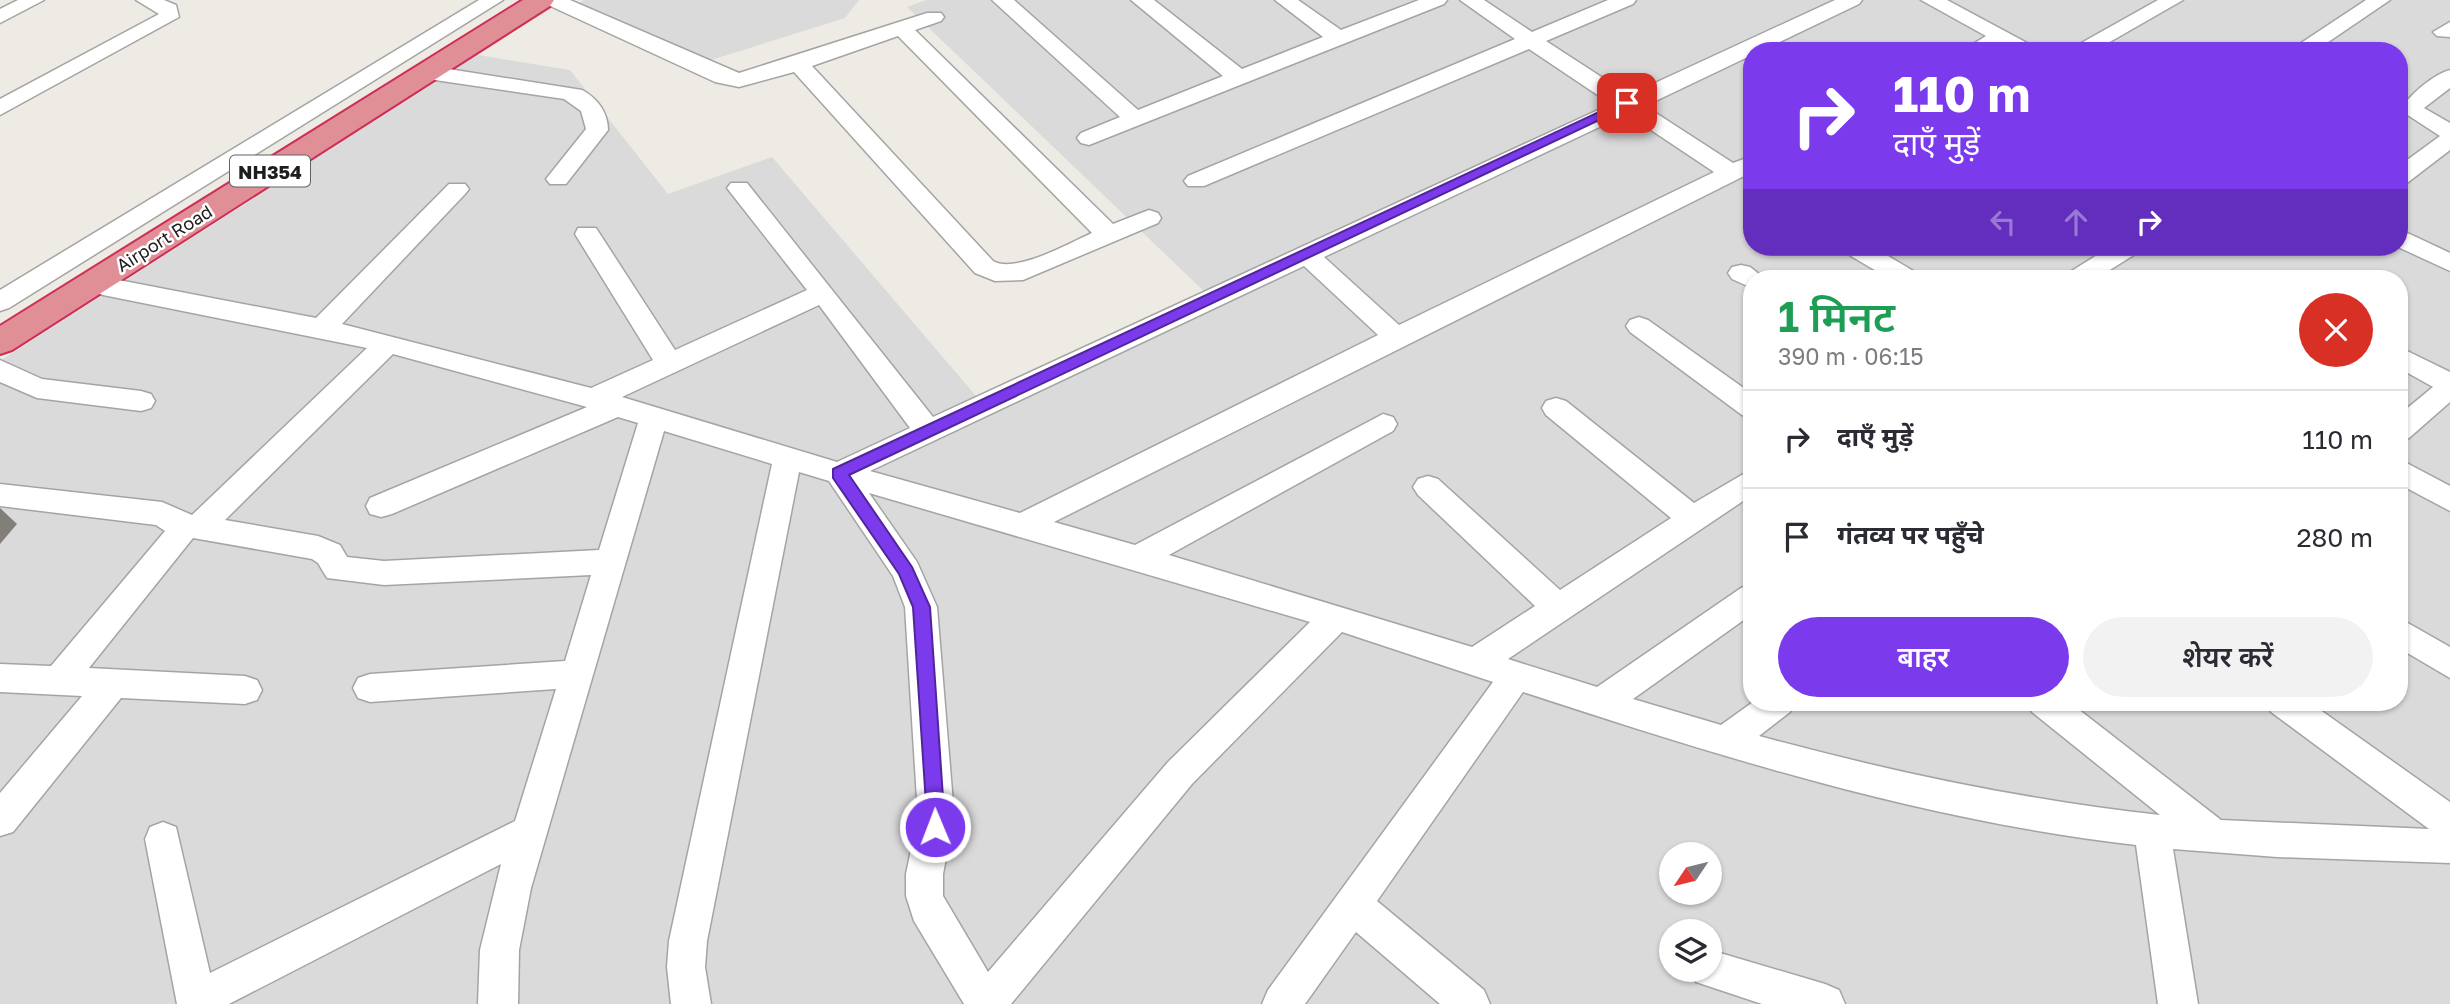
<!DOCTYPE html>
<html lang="hi">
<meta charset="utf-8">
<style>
:root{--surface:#fff;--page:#f2f2f3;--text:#2b2b33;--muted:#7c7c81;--line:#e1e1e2;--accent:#7c3aed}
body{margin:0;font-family:"Golos Text","Noto Sans Devanagari",sans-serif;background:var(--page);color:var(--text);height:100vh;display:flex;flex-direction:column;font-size:26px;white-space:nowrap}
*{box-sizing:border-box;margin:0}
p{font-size:23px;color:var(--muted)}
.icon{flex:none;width:38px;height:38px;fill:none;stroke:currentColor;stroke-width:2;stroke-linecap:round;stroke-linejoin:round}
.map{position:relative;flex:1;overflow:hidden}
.side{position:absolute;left:1743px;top:270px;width:665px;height:441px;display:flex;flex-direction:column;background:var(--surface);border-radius:28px;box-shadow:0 2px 5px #0004}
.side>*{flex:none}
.banner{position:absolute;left:1743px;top:42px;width:665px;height:214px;border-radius:28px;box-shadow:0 2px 5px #0004;background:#7c3aed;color:#fff;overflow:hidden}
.needle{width:46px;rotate:235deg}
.buttons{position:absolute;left:1659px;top:842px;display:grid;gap:14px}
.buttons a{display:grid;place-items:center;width:63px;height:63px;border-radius:50%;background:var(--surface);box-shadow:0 2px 5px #0004;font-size:35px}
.pin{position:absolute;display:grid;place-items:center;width:60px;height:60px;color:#fff;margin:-30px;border-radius:14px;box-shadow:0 4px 10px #0006}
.me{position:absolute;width:77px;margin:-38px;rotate:359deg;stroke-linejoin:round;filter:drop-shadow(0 0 5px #0008)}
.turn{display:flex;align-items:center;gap:24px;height:147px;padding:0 35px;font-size:32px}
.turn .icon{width:91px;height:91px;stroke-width:2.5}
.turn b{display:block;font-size:49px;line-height:60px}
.lanes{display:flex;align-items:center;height:66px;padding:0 35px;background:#0003;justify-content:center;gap:35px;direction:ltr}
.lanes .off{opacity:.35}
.round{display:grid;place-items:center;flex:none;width:74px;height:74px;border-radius:37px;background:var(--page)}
.summary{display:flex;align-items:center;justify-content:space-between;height:119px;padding:0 35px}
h1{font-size:42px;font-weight:600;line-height:52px;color:#1e9e55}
.action{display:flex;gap:14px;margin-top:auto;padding:14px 35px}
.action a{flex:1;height:80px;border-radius:42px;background:var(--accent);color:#fff;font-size:28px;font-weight:600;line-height:80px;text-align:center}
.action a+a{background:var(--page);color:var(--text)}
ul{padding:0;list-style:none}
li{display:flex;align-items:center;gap:21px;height:98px;padding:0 35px;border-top:2px solid var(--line)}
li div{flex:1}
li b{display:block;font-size:26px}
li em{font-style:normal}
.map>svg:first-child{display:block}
</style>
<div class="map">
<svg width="2450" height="1004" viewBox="0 0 2450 1004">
<rect width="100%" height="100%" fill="#eeebe4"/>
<g fill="#dbdada" fill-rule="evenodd">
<polygon points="584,0 859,0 845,18 692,66 571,8"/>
<path d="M926,0h1524v1004h-2450v-643l478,-306 92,15 98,124 104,-37 210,246 229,-105 -304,-291zM1752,51h647v196h-647zM1752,278h647v424h-647zM1671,854h39v38h-39zM1671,931h39v39h-39z"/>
</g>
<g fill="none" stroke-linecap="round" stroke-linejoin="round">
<g stroke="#a4a4a4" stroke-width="3">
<g id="minor">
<polygon points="18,0 44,0 0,23 0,9"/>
<polygon points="136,0 164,0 176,5 179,17 0,115 0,99 159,14"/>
<polygon points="479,0 503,0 9,308 0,311 0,290"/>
<path d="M543,0h27l169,73 188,-60h14l3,4 -3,4 -26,9 198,194 36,-14 9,3 3,5 -3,5 -135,57 -28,1 -20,-8 -181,-201 -55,15 -24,-5 -169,-78zM898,36l194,197c-23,10 -76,41 -99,28l-181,-195z"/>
<polygon points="992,0 1014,0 1138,110 1223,76 1131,0 1154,0 1242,69 1323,37 1275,0 1298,0 1341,30 1419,0 1447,0 1444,4 1089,145 1081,143 1077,138 1081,133 1120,117"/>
<path d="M1460,0h24l48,32 76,-32h28l-3,4 -87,37 83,54 206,-95h27l-3,4 -98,47h-9v4l-107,51 88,57 19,-7v16l-698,350 81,23 248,-131 10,3 4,7 -4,7 -224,124 303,92 63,-41 -117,-111 -5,-8 5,-8 10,-3 10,3 122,111 111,-72 -125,-103 -4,-7 4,-7 10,-3 10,3 128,102 58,-34v26l-244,164 89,28 144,-99 11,-4v30l-119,85 88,26 32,-23h42l-5,10 -31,24c132,36 265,64 401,79l-128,-103 -5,-10h42l152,118 208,9 -158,-117 -5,-10h43l141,100v61l-173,-6 -104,-8 25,155h-40l-22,-159c-210,-24 -412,-87 -613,-153l-146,209 107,89 6,14h-50l-84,-72 -51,72h-43l6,-14 225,-308 -151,-50 -150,152 -181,220h-47l-50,-83 -8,-25v-22l12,-58 -13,-209 -12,-31 -64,-95 -30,-9 -92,469 -2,26 6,37h-40l-4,-37 2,-26 103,-477 -108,-33 -133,457 -12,62 -1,54h-40l2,-54 21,-86 -272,140h-52l-32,-165 5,-12 13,-5 13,5 34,146 305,-152 41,-132 -186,13 -12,-4 -5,-10 5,-10 12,-4 195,-13 26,-86 -207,10 -57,-7 -9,-15 -6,-4 -119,-21 -104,130 156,8 12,4 5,10 -5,10 -12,4 -124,-6 -108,134 -13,4v-43l82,-97 -82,-4v-28l51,2 114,-135 -9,-6 -156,-19v-22l162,18 30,13 175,-167 -264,-53 -9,-3 -4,-6 4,-6 9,-3 213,41 133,-134h16l4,5 -4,5 -123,130 249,64 62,-28 -78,-126 3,-6h18l79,122 132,-60 -80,-102 4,-5h16l186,234 678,-313 -82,-55 -325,137h-16l-4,-5 4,-5 327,-137zM1627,114l87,58 -315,153 -75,-68zM1304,266l74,69 -358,178 -150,-42zM819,305l91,123 -73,34 -215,-65zM393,354l194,53 -217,91 -4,8 4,8 11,3 11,-3 226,-97 20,6 -39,127 -215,11 -37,-4 -7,-12 -22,-9 -93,-16zM869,493l441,129 -142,140 -180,210 -45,-76v-22l11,-58 -17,-209 -20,-45z"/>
<polygon points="1921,0 1947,0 2042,51 2014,51 2002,44 1990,51 1962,51 1986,36"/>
<polygon points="2158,0 2183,0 2094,51 2067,51"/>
<polygon points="2366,0 2390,0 2315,51 2289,51"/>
<polygon points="2450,22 2450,37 2437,36 2433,32"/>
<path d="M436,67l146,23c15,8 26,22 26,40l-42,54h-16l-4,-5 40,-50 -5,-18 -17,-12 -136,-20 -3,-5 3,-5z"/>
<path d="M2450,70v18l-26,20 26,15v27l-43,33 -8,2v-19l41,-30 -40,-26c10,-15 32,-35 50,-40z"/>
<polygon points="2399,229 2450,253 2450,271 2398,247"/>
<polygon points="1842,247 1873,247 1915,272 1919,278 1888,278 1846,253"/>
<polygon points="2110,247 2141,247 2137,253 2097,278 2066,278 2070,272"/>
<polygon points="1741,265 1750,267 1764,278 1752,278 1752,288 1732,279 1728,273 1732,267"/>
<polygon points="1639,317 1648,320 1752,394 1752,418 1742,415 1630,332 1626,326 1630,320"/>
<polygon points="2399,347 2450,372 2450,402 2409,438 2399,441 2399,415 2433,387 2399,368"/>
<polygon points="0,360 42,379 141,391 151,394 155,401 151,408 141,411 37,398 0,382"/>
<polygon points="2399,459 2450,486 2450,511 2399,484"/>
<polygon points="2399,618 2450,647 2450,678 2399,648"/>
<polygon points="1710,950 1825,984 1839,990 1845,1004 1762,1004 1696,982 1691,970 1710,970"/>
</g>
</g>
<g stroke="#ce2e56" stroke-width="4">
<polygon id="highway" points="523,0 554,0 550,6 12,350 0,354 0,326"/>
</g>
<use href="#minor" fill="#fff" fill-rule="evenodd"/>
<use href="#highway" fill="#e18f97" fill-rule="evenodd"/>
</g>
<polygon fill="#827e79" points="0,508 17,524 0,544"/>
<polygon fill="#7c3aed" stroke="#51269a" stroke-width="2" points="1627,99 1633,103 1631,105 849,475 912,567 930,607 945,827 942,834 935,836 928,834 913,607 899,574 833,478 833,469"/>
<g text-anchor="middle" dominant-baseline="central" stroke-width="5" stroke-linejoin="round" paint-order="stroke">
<g font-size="18" fill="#1d1d1d" stroke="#fff">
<text transform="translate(164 238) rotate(-32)">Airport Road</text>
</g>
<rect fill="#fff" stroke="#616161" stroke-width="2" x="230" y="155.5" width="80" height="31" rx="5"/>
<g font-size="19" font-weight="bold" fill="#1d1d1d">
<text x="270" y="171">NH354</text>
</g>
</g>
</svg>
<div class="buttons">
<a><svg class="needle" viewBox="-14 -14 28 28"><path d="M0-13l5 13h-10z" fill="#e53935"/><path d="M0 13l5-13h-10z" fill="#7c7c81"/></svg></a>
<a><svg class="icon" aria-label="layers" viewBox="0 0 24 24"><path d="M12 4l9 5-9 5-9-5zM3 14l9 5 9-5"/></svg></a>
</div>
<div class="pin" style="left:1627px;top:103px;background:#d93025"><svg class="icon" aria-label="arrive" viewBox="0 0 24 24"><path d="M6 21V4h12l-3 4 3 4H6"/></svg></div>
<svg class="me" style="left:935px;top:827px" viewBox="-20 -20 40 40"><circle r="17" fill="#7c3aed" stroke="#fff" stroke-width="3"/><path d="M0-11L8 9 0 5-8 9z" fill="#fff"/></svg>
<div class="banner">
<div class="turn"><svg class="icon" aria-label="right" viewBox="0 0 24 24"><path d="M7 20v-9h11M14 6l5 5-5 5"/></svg><div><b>110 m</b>दाएँ मुड़ें</div></div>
<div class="lanes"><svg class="icon off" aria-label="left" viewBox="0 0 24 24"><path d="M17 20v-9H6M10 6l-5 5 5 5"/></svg><svg class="icon off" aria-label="ahead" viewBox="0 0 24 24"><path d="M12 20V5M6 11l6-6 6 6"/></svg><svg class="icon" aria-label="right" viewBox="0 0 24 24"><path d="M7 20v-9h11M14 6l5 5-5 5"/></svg></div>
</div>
<section class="side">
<div class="summary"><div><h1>1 मिनट</h1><p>390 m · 06:15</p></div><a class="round" style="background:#d93025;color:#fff"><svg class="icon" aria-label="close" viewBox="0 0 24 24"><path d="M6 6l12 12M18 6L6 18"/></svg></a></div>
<ul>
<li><svg class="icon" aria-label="right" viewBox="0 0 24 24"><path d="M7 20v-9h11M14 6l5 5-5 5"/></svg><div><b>दाएँ मुड़ें</b></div><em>110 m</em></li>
<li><svg class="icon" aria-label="arrive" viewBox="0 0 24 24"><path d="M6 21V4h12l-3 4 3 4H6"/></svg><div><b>गंतव्य पर पहुँचे</b></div><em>280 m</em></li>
</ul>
<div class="action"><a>बाहर</a><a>शेयर करें</a></div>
</section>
</div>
